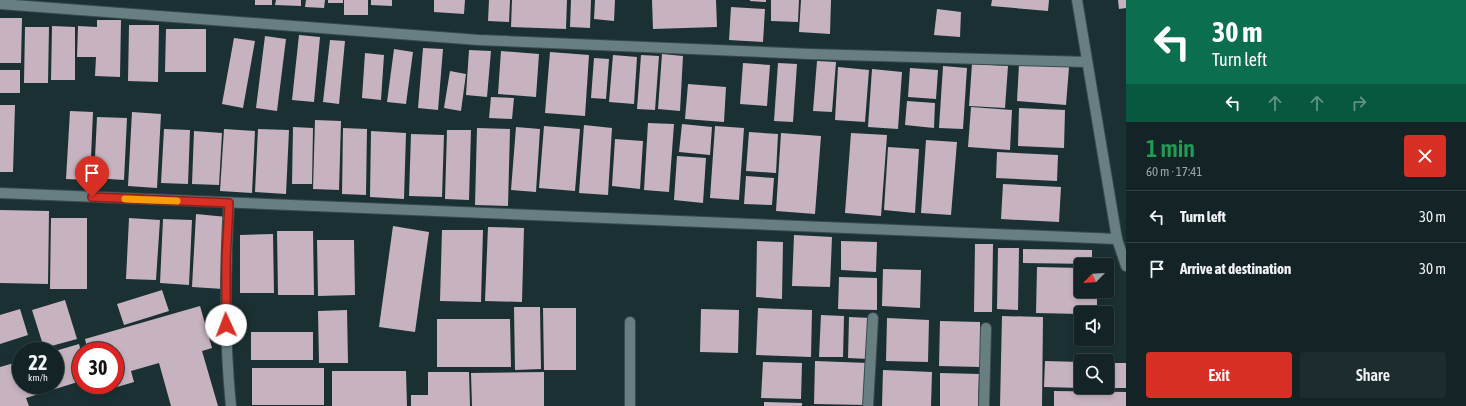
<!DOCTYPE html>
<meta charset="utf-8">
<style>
:root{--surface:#142426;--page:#1d2c2e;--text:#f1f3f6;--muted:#9da4a7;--line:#334143;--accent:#d93025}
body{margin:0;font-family:"Asap Condensed",sans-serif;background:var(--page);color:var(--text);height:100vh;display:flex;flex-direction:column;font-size:15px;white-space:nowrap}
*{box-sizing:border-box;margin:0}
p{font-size:13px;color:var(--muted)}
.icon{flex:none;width:22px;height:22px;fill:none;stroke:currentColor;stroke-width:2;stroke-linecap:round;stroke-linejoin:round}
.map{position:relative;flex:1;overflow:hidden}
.side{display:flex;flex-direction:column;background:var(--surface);width:340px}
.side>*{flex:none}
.top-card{background:#0b6e4f;color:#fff;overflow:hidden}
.needle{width:26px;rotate:246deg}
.fabs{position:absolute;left:1074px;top:258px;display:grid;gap:8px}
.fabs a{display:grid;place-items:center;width:40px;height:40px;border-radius:4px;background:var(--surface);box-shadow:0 2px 6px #0003,0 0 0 1px var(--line);font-size:20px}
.speed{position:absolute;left:12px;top:342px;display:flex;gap:8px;font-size:20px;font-weight:700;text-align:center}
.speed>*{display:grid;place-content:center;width:52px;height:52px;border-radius:50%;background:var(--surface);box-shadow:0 2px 6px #0003,0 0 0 1px var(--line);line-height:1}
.speed small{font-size:10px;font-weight:400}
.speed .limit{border:6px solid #d22;background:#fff;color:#111}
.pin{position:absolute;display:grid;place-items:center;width:34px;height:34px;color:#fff;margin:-41px -17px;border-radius:50% 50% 50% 0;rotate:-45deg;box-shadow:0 0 4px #0007}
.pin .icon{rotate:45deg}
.me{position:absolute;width:44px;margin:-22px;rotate:358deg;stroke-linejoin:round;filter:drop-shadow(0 0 3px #0008)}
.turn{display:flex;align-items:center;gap:14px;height:84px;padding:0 20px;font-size:18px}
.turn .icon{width:52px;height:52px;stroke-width:2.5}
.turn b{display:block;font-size:28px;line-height:34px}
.lanes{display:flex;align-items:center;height:38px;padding:0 20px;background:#0003;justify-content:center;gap:20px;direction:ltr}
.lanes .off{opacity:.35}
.round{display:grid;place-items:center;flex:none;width:42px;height:42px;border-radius:4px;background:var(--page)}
.head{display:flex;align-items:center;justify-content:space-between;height:68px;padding:0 20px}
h1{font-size:24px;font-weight:600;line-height:30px;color:#1e9e55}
.button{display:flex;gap:8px;margin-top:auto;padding:8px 20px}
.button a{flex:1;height:46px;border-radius:4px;background:var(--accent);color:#fff;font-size:16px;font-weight:600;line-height:46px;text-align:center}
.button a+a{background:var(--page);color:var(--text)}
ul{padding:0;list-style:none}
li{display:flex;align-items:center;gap:12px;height:52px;padding:0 20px;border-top:1px solid var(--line)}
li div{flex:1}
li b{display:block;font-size:15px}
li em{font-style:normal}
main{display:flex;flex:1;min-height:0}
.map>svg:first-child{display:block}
</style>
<main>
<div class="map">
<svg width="1126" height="406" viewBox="0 0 1126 406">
<rect width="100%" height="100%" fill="#1b3033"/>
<g fill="#c6b3bf">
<rect x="255" y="0" width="17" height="5"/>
<polygon points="276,0 301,0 301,6 275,5"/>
<polygon points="306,0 325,0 324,8 305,7"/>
<rect x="328" y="0" width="15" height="3"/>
<rect x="344" y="0" width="24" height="15"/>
<polygon points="371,0 392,0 392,6 371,5"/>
<polygon points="434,0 465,0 464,14 434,12"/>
<polygon points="489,0 510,0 509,22 488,21"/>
<polygon points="512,0 567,0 566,29 511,27"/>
<polygon points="571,0 591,0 590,28 570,27"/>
<polygon points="595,0 615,0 614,21 594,19"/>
<polygon points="652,0 716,0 717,27 653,29"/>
<polygon points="750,0 766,0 766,2 750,1"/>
<polygon points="771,0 799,0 798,22 771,21"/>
<polygon points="801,0 831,0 830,34 799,32"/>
<polygon points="992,0 1049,0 1048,11 991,6"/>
<polygon points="1118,0 1126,0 1126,8 1119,9"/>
<polygon points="731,7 765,9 763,42 729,40"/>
<polygon points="937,9 961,12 960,37 934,35"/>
<polygon points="0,18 22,18 21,63 0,63"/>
<polygon points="97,20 121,20 120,77 95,76 96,57 77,57 78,26 97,27"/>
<polygon points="129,25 159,25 158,82 128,81"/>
<polygon points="52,26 75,27 75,80 51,80"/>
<polygon points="25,27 49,27 48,83 24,83"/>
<polygon points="166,29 206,29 206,72 165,72"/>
<polygon points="299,35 320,37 314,102 292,100"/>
<polygon points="265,36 286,39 277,111 256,108"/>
<polygon points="234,38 255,41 243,108 222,104"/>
<polygon points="330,40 345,41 339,104 323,102"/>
<polygon points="423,48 443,49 438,110 418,108"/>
<polygon points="394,49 413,52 406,104 387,102"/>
<polygon points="469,50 491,51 487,97 466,95"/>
<polygon points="501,51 539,54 536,97 498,94"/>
<polygon points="550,52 589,55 585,116 545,113"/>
<polygon points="365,53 384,55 381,100 362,98"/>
<polygon points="662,54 683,56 680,111 658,109"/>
<polygon points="613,55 637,57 634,104 609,102"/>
<polygon points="641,55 659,56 655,110 637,109"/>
<polygon points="594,58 609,59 606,99 591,98"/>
<polygon points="817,61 836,62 832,112 813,111"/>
<polygon points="743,63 770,65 767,106 740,104"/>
<polygon points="778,63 797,64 793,122 774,121"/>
<polygon points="972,64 1008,66 1005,108 969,106"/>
<polygon points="1019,64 1069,67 1066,105 1017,101"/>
<polygon points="943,66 967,68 963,129 939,128"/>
<polygon points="838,67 869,70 865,122 835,120"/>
<polygon points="910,68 938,70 936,99 908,97"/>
<polygon points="872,69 902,72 898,129 868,127"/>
<rect x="0" y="70" width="20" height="23"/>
<polygon points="450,71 466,74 461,111 444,108"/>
<polygon points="688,84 726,87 724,122 685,119"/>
<polygon points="491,97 514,98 512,119 489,118"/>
<polygon points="907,101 935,103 934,128 905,125"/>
<polygon points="0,105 15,105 13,172 0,172"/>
<polygon points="971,107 1012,110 1010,150 968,147"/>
<polygon points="1019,108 1065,110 1064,148 1018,146"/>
<polygon points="70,111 93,112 90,180 66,179"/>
<polygon points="132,112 161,114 157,188 128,186"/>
<polygon points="97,117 127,118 124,180 94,178"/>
<polygon points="315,120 341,121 339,190 313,189"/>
<polygon points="648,123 674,124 669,192 644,190"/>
<polygon points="682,124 712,127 710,155 679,152"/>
<polygon points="584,125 612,128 608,195 579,193"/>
<polygon points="544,126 580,129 575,191 539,188"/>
<polygon points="715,126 744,128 739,200 710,198"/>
<polygon points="293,127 313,128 312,184 292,184"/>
<polygon points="516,127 540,129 536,192 511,190"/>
<polygon points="343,128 367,129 366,195 342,194"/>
<polygon points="477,128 510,129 508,206 475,205"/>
<polygon points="164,129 190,130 188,184 161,183"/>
<polygon points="224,129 255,131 252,193 220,191"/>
<polygon points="258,129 289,130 286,194 255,192"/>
<polygon points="447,130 471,130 469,200 445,199"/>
<polygon points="194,131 222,133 219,185 192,184"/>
<polygon points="371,131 406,133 404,199 370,197"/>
<polygon points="749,132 778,134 776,173 746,171"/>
<polygon points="781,133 821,136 815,214 776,211"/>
<polygon points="851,133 887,135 881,216 845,213"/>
<polygon points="411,134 444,135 442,197 409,196"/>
<polygon points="615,139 643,141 640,189 612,186"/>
<polygon points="926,140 957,142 951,215 921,213"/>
<polygon points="888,147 919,149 915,213 884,210"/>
<polygon points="997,152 1058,155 1057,181 996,178"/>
<polygon points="677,156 706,158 703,203 674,200"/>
<polygon points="746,176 774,178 772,205 744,204"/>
<polygon points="1003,184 1061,187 1059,222 1001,219"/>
<polygon points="0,210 49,211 48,284 0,283"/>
<polygon points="196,214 227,217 223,289 192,287"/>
<polygon points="51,218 87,218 87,289 50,289"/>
<polygon points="129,218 160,220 156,280 126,279"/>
<polygon points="163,219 192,220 189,285 160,283"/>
<polygon points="393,226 429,232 415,332 379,327"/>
<polygon points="488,227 524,228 522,302 485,301"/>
<polygon points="442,230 483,230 481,302 440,301"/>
<polygon points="277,231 313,231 314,295 278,295"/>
<polygon points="273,234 274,293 240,293 240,235"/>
<polygon points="794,235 832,237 830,287 792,286"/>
<polygon points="317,240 354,240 355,295 318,296"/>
<polygon points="757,241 783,242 782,299 756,297"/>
<polygon points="841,241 877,242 876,272 841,270"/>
<polygon points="975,244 993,244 992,312 974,312"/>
<polygon points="998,248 1019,248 1018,310 997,309"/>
<polygon points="1023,249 1092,250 1092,264 1023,263"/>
<polygon points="1037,267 1081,268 1081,291 1097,291 1097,313 1081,313 1081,314 1036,313"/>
<polygon points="883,269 921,270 920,308 882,306"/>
<polygon points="839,277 877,278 877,310 838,309"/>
<polygon points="162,290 169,311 124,325 117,304"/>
<polygon points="65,300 77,339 44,348 32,310"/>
<polygon points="200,306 212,348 202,351 218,406 171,406 159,363 131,371 134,382 100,392 98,385 115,385 115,351 88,351 85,339"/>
<polygon points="514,307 540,307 541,369 515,370"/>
<polygon points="543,308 576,308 576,370 544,370"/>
<polygon points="758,308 812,310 811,357 756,355"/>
<polygon points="20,309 28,335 0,344 0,315"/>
<polygon points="701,309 739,310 738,353 700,352"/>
<polygon points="347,310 348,363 319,363 318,311"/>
<polygon points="821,315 844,316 843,357 819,357"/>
<polygon points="1002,316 1043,317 1042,406 1000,406"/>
<polygon points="849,317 871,318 869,359 848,358"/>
<polygon points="887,318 929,320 928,362 886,361"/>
<polygon points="437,319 510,319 511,367 437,367"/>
<polygon points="940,321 980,322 980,367 939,366"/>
<rect x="251" y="332" width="62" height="28"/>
<polygon points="79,344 81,351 81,381 26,398 29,406 0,406 0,367 21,361 21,385 55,385 55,351"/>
<polygon points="815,361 868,363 867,405 814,404"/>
<polygon points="1045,361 1081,362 1081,388 1044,387"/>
<polygon points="763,362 802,363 801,399 761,398"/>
<rect x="1107" y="363" width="19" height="25"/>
<rect x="252" y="368" width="72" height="37"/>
<polygon points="883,370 932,372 931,406 882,406"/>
<polygon points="332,371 406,371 407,406 332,406"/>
<polygon points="428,372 469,372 470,406 411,406 411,395 428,395"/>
<polygon points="544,372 544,406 472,406 471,373"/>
<polygon points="940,373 979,374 978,406 940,406"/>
<polygon points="1054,391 1126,392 1126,406 1054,406"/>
<polygon points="764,402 802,403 802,406 764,406"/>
</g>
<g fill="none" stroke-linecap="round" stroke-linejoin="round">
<g stroke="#394b4e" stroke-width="12">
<g id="minor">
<polyline points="1077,0 1117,239 1126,266"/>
<polyline points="0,4 479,40 809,54 1087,62"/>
<polyline points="0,193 1117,239"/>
<path d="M229,203c-4,68 -5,136 2,203"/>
<polyline points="630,406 630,322"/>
<polyline points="868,406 873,318"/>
<polyline points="984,406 986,328"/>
</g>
</g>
<use href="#minor" stroke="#687f82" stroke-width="10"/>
</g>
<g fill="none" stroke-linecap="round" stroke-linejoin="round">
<g stroke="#8d1f18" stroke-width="10">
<polyline id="route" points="92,197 229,203 226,261 226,325"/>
</g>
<use href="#route" stroke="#d93025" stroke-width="7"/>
<polyline stroke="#f59e0b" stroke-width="7" points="125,199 177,201"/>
</g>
</svg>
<div class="fabs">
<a><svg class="needle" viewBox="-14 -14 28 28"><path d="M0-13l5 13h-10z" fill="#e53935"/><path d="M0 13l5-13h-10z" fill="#9da4a7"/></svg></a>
<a><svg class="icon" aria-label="sound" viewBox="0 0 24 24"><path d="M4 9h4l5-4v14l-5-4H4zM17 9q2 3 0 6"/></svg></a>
<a><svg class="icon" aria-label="search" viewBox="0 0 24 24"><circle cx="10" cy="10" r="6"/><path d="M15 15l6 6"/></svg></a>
</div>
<div class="speed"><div>22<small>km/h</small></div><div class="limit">30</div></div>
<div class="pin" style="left:92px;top:197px;background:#d93025"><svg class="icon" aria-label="arrive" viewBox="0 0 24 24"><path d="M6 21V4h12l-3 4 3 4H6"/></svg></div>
<svg class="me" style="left:226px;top:325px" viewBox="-20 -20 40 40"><circle r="19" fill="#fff"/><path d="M0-13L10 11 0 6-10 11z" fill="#d93025"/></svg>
</div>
<section class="side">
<div class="top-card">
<div class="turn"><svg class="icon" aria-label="left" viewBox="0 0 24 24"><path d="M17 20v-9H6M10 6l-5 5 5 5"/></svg><div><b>30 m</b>Turn left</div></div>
<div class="lanes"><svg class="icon" aria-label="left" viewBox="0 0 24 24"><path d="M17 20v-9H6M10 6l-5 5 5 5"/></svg><svg class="icon off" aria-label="ahead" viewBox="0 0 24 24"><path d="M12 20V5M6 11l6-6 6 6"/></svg><svg class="icon off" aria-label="ahead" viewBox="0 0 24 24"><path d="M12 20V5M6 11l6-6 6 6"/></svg><svg class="icon off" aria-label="right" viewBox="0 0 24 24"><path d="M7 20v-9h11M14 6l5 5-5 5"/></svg></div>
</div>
<div class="head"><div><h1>1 min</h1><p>60 m · 17:41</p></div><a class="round" style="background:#d93025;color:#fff"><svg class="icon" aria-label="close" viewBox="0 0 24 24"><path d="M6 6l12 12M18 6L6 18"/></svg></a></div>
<ul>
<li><svg class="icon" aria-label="left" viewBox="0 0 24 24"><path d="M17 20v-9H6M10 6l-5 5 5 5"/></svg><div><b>Turn left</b></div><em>30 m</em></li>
<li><svg class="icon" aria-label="arrive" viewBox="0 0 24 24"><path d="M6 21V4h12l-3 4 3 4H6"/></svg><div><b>Arrive at destination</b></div><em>30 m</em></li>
</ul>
<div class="button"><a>Exit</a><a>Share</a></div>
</section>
</main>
